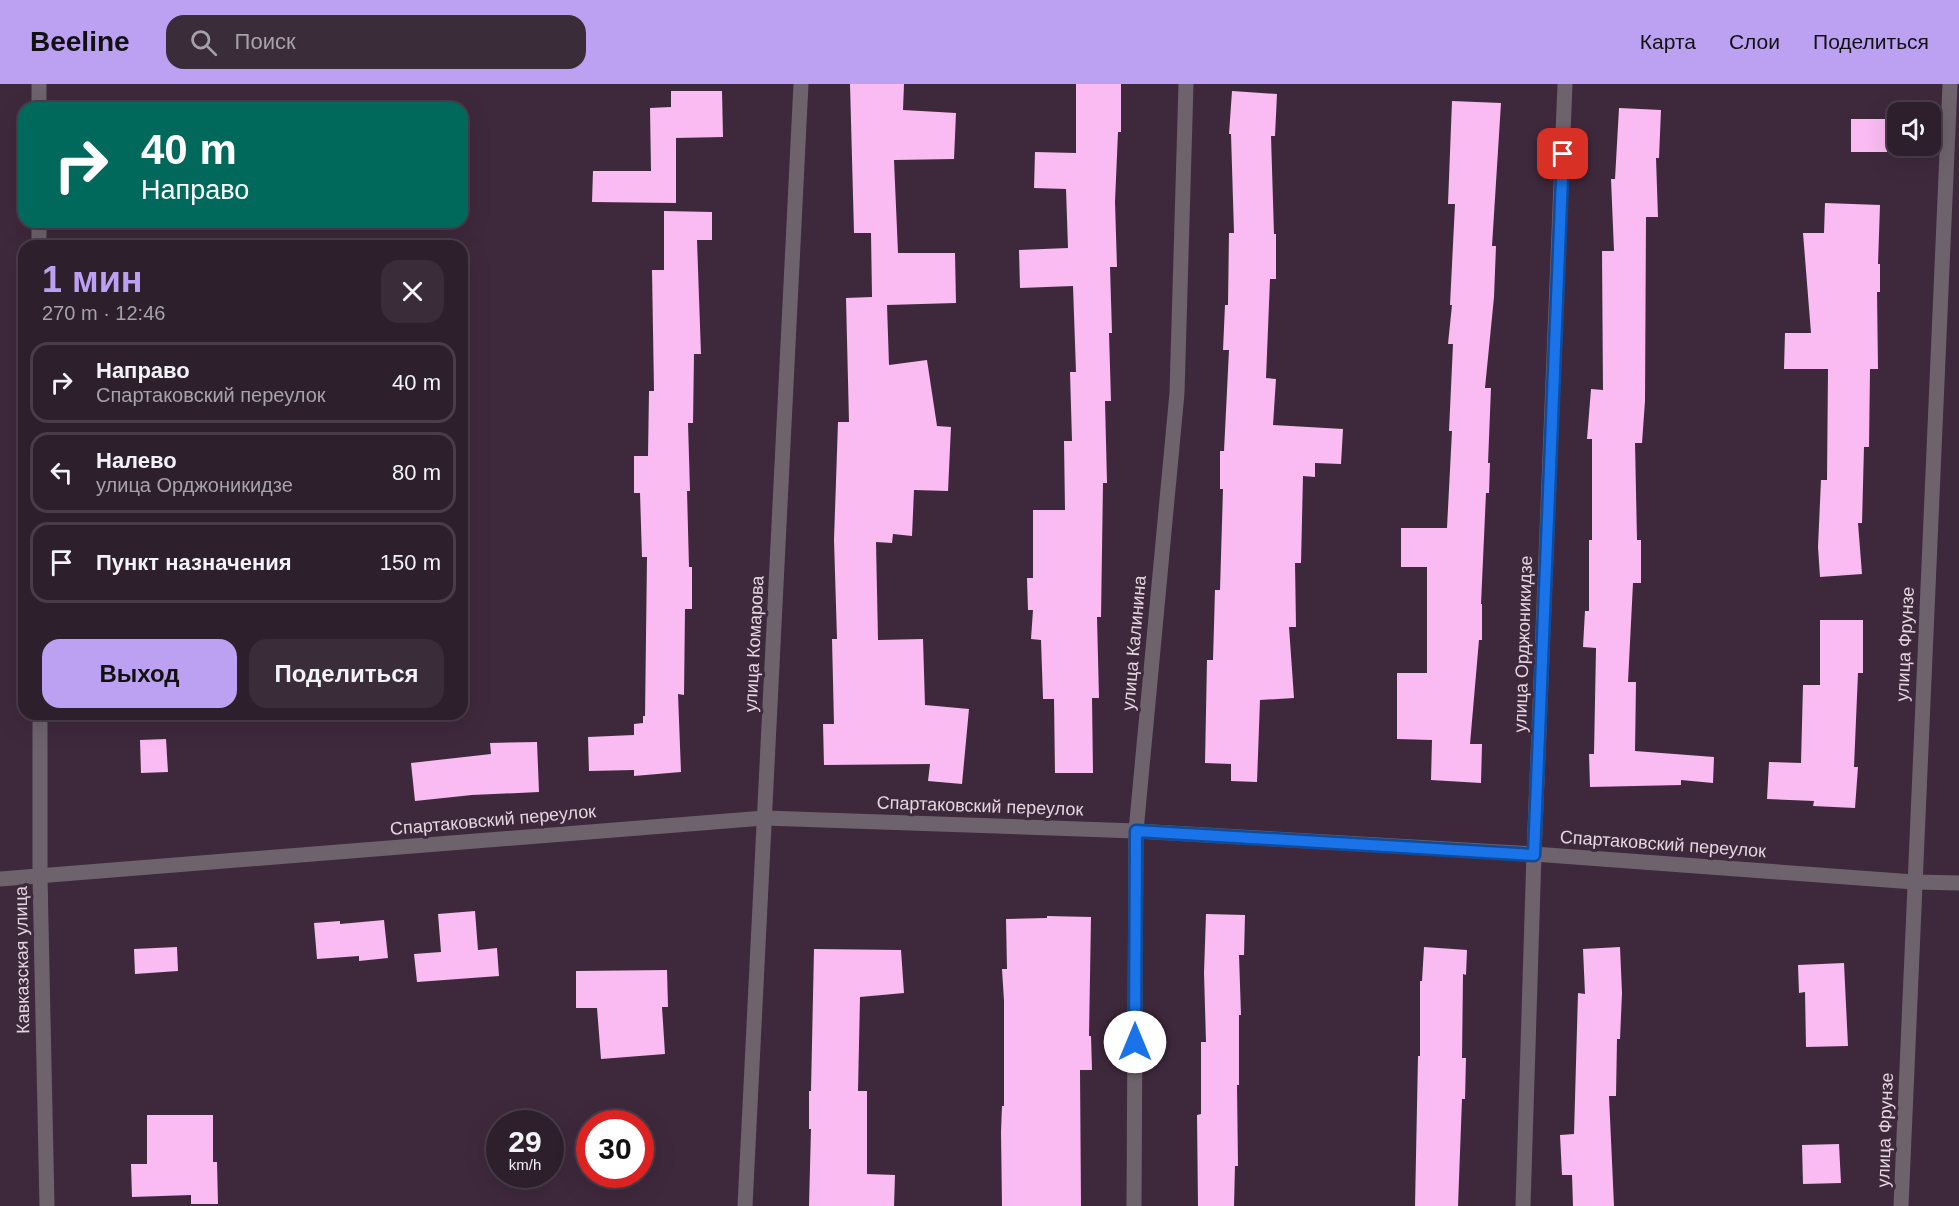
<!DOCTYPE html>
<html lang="ru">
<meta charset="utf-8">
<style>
:root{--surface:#2e1f2d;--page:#3a2c39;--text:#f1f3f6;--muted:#a7a2aa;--line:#493d49;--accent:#bca0f2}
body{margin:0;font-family:Arial,sans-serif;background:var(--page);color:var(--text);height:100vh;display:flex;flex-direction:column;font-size:22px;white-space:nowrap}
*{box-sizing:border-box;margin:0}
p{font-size:20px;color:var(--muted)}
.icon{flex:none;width:33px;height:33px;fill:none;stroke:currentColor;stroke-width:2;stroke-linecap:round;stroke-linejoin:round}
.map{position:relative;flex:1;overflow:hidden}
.side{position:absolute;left:18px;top:156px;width:450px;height:480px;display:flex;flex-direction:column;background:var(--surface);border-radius:18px;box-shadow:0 6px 24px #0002,0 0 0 2px var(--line)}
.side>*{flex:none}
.hud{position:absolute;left:18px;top:18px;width:450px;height:126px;border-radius:18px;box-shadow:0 6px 24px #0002,0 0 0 2px var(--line);background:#00695c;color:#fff;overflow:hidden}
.controls{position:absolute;left:1887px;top:18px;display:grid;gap:12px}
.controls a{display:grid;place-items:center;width:54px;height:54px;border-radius:12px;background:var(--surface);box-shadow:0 6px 24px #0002,0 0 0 2px var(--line);font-size:30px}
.speed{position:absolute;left:486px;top:1026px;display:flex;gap:12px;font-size:30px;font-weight:700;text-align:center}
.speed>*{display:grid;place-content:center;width:78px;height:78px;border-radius:50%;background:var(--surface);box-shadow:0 6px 24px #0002,0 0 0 2px var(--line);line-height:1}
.speed small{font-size:15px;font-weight:400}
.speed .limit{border:9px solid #d22;background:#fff;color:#111}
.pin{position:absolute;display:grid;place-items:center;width:51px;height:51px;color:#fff;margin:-26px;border-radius:12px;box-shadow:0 3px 9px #0006}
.me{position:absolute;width:66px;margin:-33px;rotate:0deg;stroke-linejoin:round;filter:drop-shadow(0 0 4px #0008)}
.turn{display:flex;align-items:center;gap:21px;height:126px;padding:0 24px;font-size:27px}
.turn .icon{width:78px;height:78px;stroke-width:2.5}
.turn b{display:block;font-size:42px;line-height:51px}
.round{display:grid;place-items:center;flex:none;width:63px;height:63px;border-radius:18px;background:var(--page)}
.head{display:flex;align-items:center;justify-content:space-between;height:102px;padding:0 24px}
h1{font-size:36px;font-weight:700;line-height:45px;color:var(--accent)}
.action{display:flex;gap:12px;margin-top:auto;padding:12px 24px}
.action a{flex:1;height:69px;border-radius:18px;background:var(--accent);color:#111;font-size:24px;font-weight:700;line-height:69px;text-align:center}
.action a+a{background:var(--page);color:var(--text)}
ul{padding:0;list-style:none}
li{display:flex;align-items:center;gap:18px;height:81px;margin:0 12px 9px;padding:0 12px;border:3px solid var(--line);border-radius:18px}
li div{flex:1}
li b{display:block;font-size:22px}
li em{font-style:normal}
header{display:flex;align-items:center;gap:36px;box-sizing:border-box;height:84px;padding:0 30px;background:var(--accent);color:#111}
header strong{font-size:28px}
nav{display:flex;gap:33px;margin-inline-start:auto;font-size:21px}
.search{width:420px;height:54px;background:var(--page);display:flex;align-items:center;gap:15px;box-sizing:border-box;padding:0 21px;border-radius:18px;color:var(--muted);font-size:22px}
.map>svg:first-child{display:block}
</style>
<header>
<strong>Beeline</strong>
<div class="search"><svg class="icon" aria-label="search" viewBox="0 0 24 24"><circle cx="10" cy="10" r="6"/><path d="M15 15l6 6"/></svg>Поиск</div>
<nav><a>Карта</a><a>Слои</a><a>Поделиться</a></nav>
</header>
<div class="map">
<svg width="1959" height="1122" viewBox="0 0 1959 1122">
<rect width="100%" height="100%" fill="#3e293c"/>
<g fill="#f9bbf1">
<polygon points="850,0 904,0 903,26 956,29 954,75 894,76 898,169 955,169 956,219 887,221 889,281 927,276 937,342 951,343 948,407 914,406 912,452 893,450 892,459 876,458 878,556 923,555 925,621 969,625 962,700 928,697 930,680 824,681 823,640 834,640 832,555 837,555 834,456 838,338 849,338 846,214 872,213 871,149 854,149"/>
<polygon points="1076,0 1121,0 1121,48 1118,48 1115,118 1117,183 1110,183 1112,249 1109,249 1111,317 1105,317 1107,399 1103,399 1101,533 1097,533 1099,614 1092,614 1093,689 1055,689 1054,615 1043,615 1041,556 1031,555 1033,526 1028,526 1027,494 1033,494 1033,426 1065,426 1064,357 1072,357 1070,288 1076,288 1073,202 1020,204 1019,166 1068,164 1066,105 1034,104 1035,68 1076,69"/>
<polygon points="671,7 722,7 723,53 676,54 676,119 592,118 593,87 651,87 650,24 671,23"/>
<polygon points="1232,7 1277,10 1275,52 1271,52 1274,150 1276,150 1276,195 1270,195 1266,294 1276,295 1273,341 1343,345 1341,380 1315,379 1315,393 1303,392 1301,479 1295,479 1296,543 1289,543 1294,614 1260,616 1257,698 1231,697 1231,680 1205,679 1207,576 1213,576 1215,506 1220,506 1223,405 1220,405 1220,367 1224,367 1229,266 1223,266 1225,221 1228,221 1229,149 1234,149 1231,50 1229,50"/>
<polygon points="1452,17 1501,19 1492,162 1496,162 1494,213 1485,304 1491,304 1488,379 1490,379 1489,409 1486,409 1481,520 1482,520 1482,556 1479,556 1470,660 1482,660 1481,699 1431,696 1432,656 1397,655 1397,589 1427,589 1427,483 1401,483 1401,444 1447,444 1452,347 1449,347 1453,260 1448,260 1452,221 1450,221 1455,120 1448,120"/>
<polygon points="1619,24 1661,26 1659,74 1656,74 1658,133 1646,133 1645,317 1642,359 1635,359 1637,456 1641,456 1641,499 1633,499 1628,598 1636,598 1635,667 1714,673 1713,699 1681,696 1681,701 1590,703 1589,670 1594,670 1596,564 1583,563 1585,527 1589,527 1589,456 1592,456 1592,355 1587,355 1591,305 1603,306 1602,167 1614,167 1611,95 1615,95"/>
<rect x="1851" y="35" width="36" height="33"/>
<polygon points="1825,119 1880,121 1878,180 1880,180 1880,208 1877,208 1878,285 1870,285 1869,363 1864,363 1862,439 1858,439 1862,490 1820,493 1818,463 1821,396 1827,396 1828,285 1784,285 1785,249 1811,249 1803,149 1824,149"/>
<polygon points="664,127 712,128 712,156 697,156 701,270 694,270 693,339 688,339 690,407 687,407 689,483 692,483 692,525 685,525 684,611 678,610 681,688 634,692 634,686 589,687 588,653 634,651 634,640 643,639 643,632 645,632 647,473 642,473 640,409 634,409 634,372 648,372 649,307 654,307 652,186 664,186"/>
<polygon points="1820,536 1863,536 1863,589 1858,589 1854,683 1858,683 1855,724 1813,722 1814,717 1767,715 1769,678 1801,679 1803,601 1820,601"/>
<polygon points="166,655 168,688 141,689 140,656"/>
<polygon points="537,658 539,708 472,711 415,717 411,679 491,670 490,659"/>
<polygon points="475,827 478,866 497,864 499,892 417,898 414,870 441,868 438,830"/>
<polygon points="1206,830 1245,831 1244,871 1239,871 1241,931 1239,931 1239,1001 1237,1001 1238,1082 1235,1082 1234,1122 1198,1122 1197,1031 1201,1030 1201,958 1206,958 1204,889"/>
<polygon points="1047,832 1091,833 1089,952 1091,952 1092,986 1080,986 1081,1122 1002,1122 1001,1048 1002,1022 1004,1022 1004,917 1002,885 1007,885 1006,835 1047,834"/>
<polygon points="384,836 388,874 359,877 359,872 317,875 314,839 340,837 340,840"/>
<polygon points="177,863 178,887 135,890 134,865"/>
<polygon points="1424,863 1467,866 1466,891 1463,890 1462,974 1466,974 1465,1015 1462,1015 1458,1122 1415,1122 1418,972 1420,972 1420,897 1422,897"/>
<polygon points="1620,863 1622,909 1620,955 1617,955 1616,1012 1609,1012 1614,1122 1573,1122 1572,1091 1562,1091 1560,1051 1574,1050 1578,909 1585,910 1583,865"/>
<polygon points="814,865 901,866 904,909 860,913 858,1007 867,1007 867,1090 895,1091 894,1122 809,1122 811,1045 809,1045 809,1007 811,1007"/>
<polygon points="1844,879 1848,962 1806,963 1805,908 1799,909 1798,881"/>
<polygon points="667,886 668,923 662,923 665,970 601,975 597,924 576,924 576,887"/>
<polygon points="147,1031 213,1031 213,1078 217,1078 218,1120 191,1120 191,1111 132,1113 131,1080 147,1080"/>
<polygon points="1839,1060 1841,1099 1803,1100 1802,1061"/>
</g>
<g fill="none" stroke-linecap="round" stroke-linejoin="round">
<g stroke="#6e636d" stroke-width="15">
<polyline points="0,795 765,734 1136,747 1534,770 1914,798 1959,799"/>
<polyline points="745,1122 801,0"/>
<polyline points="1134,1122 1136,747 1177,309 1186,0"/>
<polyline points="1523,1122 1534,770 1565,0"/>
<polyline points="1901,1122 1950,0"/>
</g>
<g stroke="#6e636d" stroke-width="15">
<polyline points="39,0 39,24"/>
<polyline points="39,138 39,162"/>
<polyline points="40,630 40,792 47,1122"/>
</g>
</g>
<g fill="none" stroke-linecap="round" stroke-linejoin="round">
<g stroke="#114b97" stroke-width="15">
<polyline id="route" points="1135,958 1136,747 1534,771 1563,70"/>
</g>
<use href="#route" stroke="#1a73e8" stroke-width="10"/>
</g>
<g text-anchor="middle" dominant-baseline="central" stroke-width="6" stroke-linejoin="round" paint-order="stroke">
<g font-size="18" fill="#e4d5e1" stroke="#3e293c">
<text transform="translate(1134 559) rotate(-85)">улица Калинина</text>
<text transform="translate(754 560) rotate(-87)">улица Комарова</text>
<text transform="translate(1523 560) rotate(-88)">улица Орджоникидзе</text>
<text transform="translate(1905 560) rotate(-87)">улица Фрунзе</text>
<text transform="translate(980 722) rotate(2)">Спартаковский переулок</text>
<text transform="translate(493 736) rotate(-5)">Спартаковский переулок</text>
<text transform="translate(1663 760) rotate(4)">Спартаковский переулок</text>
<text transform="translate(22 876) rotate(-91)">Кавказская улица</text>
<text transform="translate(1885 1046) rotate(-88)">улица Фрунзе</text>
</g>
</g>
</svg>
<div class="controls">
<a><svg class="icon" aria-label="sound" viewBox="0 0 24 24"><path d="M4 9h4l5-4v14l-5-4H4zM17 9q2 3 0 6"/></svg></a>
</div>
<div class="speed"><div>29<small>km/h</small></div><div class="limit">30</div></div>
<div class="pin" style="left:1563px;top:70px;background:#d93025"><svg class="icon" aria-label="arrive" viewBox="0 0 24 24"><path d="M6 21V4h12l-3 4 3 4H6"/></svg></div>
<svg class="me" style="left:1135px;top:958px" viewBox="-20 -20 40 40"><circle r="19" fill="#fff"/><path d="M0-13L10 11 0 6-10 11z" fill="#1a73e8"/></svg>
<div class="hud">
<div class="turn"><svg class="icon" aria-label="right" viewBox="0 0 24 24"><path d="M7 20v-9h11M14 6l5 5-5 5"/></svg><div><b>40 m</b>Направо</div></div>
</div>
<section class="side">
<div class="head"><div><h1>1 мин</h1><p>270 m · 12:46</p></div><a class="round"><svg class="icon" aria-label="close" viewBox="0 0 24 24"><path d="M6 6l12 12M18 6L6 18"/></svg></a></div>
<ul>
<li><svg class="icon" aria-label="right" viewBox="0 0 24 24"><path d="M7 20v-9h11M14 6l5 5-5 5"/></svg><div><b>Направо</b><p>Спартаковский переулок</p></div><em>40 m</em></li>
<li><svg class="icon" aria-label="left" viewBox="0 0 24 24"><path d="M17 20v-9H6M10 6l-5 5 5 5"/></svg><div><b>Налево</b><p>улица Орджоникидзе</p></div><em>80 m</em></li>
<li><svg class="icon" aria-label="arrive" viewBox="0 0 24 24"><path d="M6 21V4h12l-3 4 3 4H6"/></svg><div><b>Пункт назначения</b></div><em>150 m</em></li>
</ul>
<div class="action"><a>Выход</a><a>Поделиться</a></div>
</section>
</div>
